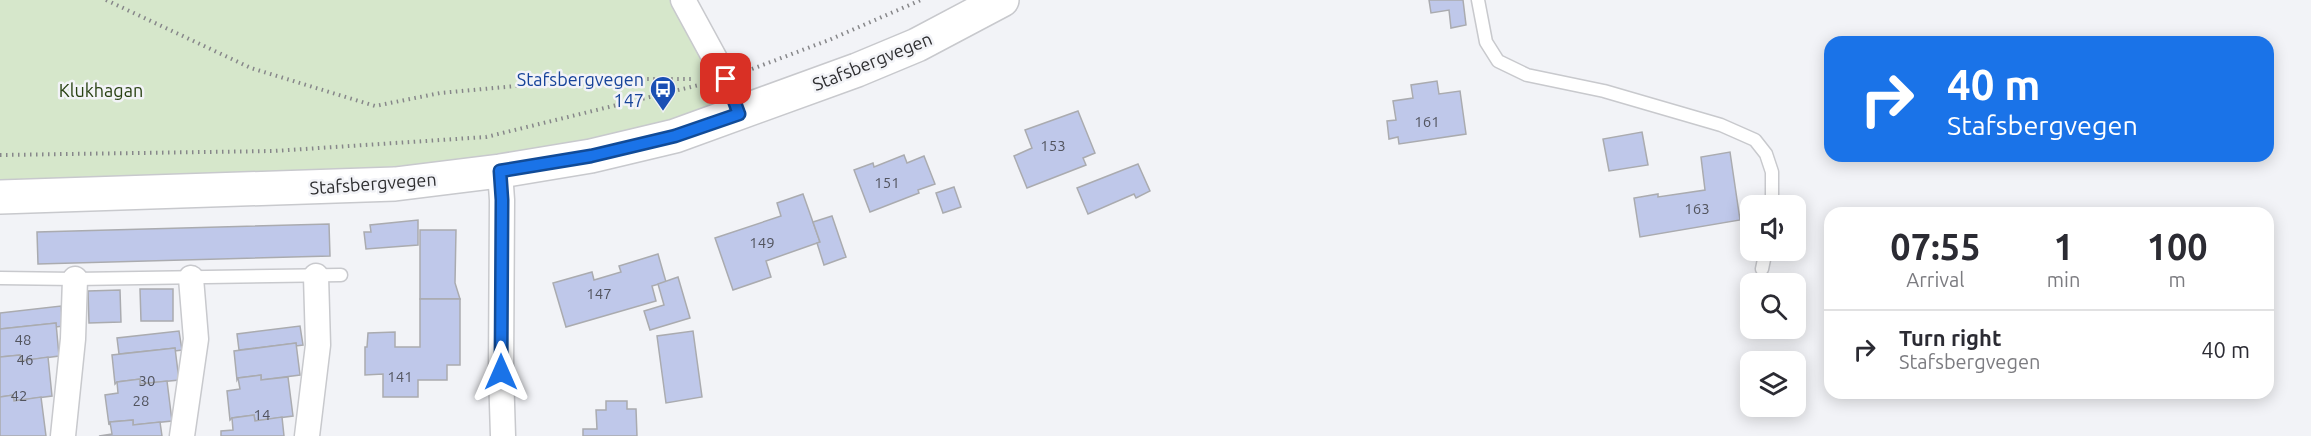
<!DOCTYPE html>
<style>
:root{--surface:#fff;--page:#f7f7f7;--text:#2b2b33;--muted:#7c7c81;--line:#e1e1e2}
body{margin:0;font-family:Ubuntu,sans-serif;background:var(--page);color:var(--text);height:100vh;display:flex;flex-direction:column;font-size:22px;white-space:nowrap}
*{box-sizing:border-box;margin:0}
p{font-size:20px;color:var(--muted)}
.icon{flex:none;width:33px;height:33px;fill:none;stroke:currentColor;stroke-width:2;stroke-linecap:round;stroke-linejoin:round}
.map{position:relative;flex:1;overflow:hidden}
.sheet{position:absolute;left:1824px;top:207px;width:450px;height:192px;display:flex;flex-direction:column;background:var(--surface);border-radius:18px;box-shadow:0 3px 15px #0003}
.sheet>*{flex:none}
.hud{position:absolute;left:1824px;top:36px;width:450px;height:126px;border-radius:18px;box-shadow:0 3px 15px #0003;background:#1a73e8;color:#fff;overflow:hidden}
.fabs{position:absolute;left:1740px;top:195px;display:grid;gap:12px}
.fabs a{display:grid;place-items:center;width:66px;height:66px;border-radius:12px;background:var(--surface);box-shadow:0 3px 15px #0003;font-size:30px}
.pin{position:absolute;display:grid;place-items:center;width:51px;height:51px;color:#fff;margin:-26px;border-radius:12px;box-shadow:0 3px 9px #0006}
.me{position:absolute;width:66px;margin:-33px;rotate:0deg;stroke-linejoin:round;filter:drop-shadow(0 0 4px #0008)}
.turn{display:flex;align-items:center;gap:21px;height:126px;padding:0 24px;font-size:27px}
.turn .icon{width:78px;height:78px;stroke-width:2.5}
.turn b{display:block;font-size:42px;line-height:51px}
.eta{display:flex;justify-content:space-evenly;align-items:center;height:102px;text-align:center}
.eta b{font-size:36px;font-weight:600;line-height:42px}
ul{padding:0;list-style:none}
li{display:flex;align-items:center;gap:18px;height:78px;padding:0 24px;border-top:2px solid var(--line)}
li div{flex:1}
li b{display:block;font-size:22px}
li em{font-style:normal}
.map>svg:first-child{display:block}
</style>
<div class="map">
<svg width="2311" height="436" viewBox="0 0 2311 436">
<rect width="100%" height="100%" fill="#f2f3f7"/>
<polygon fill="#d6e7cb" points="0,0 671,0 711,74 716,95 708,113 596,140 468,160 351,170 0,181"/>
<g fill="#bfc8ea" stroke="#aaabaf" stroke-width="1.5">
<polygon points="1429,0 1463,0 1466,25 1451,28 1449,10 1431,13"/>
<polygon points="1437,81 1439,94 1460,91 1466,134 1399,144 1398,137 1389,139 1387,121 1396,120 1393,101 1413,98 1411,85"/>
<polygon points="1078,111 1095,153 1083,158 1086,165 1027,188 1014,156 1032,148 1025,130"/>
<polygon points="1642,132 1648,165 1609,171 1603,139"/>
<polygon points="1730,152 1740,220 1640,237 1634,198 1658,194 1658,197 1705,190 1701,157"/>
<polygon points="904,155 907,163 924,156 935,184 918,190 919,193 870,212 854,170 873,163 874,167"/>
<polygon points="1138,164 1150,191 1136,198 1134,194 1088,214 1077,188"/>
<polygon points="954,187 961,207 943,213 936,193"/>
<polygon points="803,194 820,242 766,261 771,277 733,290 715,238 781,216 777,203"/>
<polygon points="832,216 846,257 824,265 817,243 820,242 813,222"/>
<polygon points="418,220 418,245 366,249 364,232 371,232 370,225"/>
<polygon points="329,224 330,256 38,264 37,232"/>
<polygon points="420,230 456,230 455,283 460,299 420,299"/>
<polygon points="658,254 666,282 652,286 656,301 566,327 553,283 592,272 594,280 621,272 619,266"/>
<polygon points="678,277 690,318 650,330 644,311 664,305 658,284"/>
<polygon points="140,289 173,289 173,321 141,321"/>
<polygon points="120,290 121,322 89,323 88,291"/>
<polygon points="420,299 460,299 460,365 447,365 447,380 418,380 418,397 383,397 383,374 365,375 365,347 367,347 368,333 395,332 395,347 420,347"/>
<polygon points="61,306 63,326 56,327 56,323 0,329 0,313"/>
<polygon points="56,323 59,356 21,361 20,355 0,357 0,329"/>
<polygon points="300,326 303,345 296,346 296,343 239,350 237,334"/>
<polygon points="179,331 182,350 175,351 175,348 119,354 117,338"/>
<polygon points="693,331 702,397 666,403 657,336"/>
<polygon points="296,343 300,375 261,380 261,375 238,378 237,380 234,351"/>
<polygon points="175,348 179,380 140,384 140,379 117,382 115,384 112,355"/>
<polygon points="20,355 21,361 48,357 52,396 14,401 13,395 0,397 0,357"/>
<polygon points="261,375 261,380 288,377 293,416 255,421 254,415 232,418 230,420 227,391 240,389 238,378"/>
<polygon points="140,379 140,384 167,381 172,421 133,425 133,420 110,422 109,425 105,395 118,393 117,382"/>
<polygon points="13,395 14,401 41,397 46,436 0,436 0,397"/>
<polygon points="606,401 627,401 627,409 636,409 637,436 583,436 583,429 597,429 596,410 606,410"/>
<polygon points="254,415 255,421 282,417 284,436 221,436 221,431 233,430 232,418"/>
<polygon points="133,420 133,425 160,422 162,436 99,436 112,434 110,422"/>
</g>
<g fill="none" stroke-linecap="round" stroke-linejoin="round">
<g stroke="#c8c9cd" stroke-width="15">
<g id="lane">
<polyline points="1478,0 1486,42 1498,61 1527,75 1604,91 1721,125 1755,140 1766,154 1772,172 1772,206"/>
<polyline points="1762,269 1766,250"/>
<polyline points="0,278 75,279 341,275"/>
</g>
</g>
<g stroke="#c8c9cd" stroke-width="27">
<g id="street">
<polyline points="683,0 726,79 739,114"/>
<polyline points="500,171 502,200 501,372 503,436"/>
<polyline points="63,436 73,339 75,279"/>
<polyline points="182,436 196,339 191,278"/>
<polyline points="307,436 318,345 316,276"/>
</g>
</g>
<g stroke="#c8c9cd" stroke-width="36">
<polyline id="secondary" points="0,197 395,184 500,171 591,156 675,136 857,70 917,45 1002,0"/>
</g>
<g stroke="#87878a" stroke-width="4" stroke-dasharray="1.5 4.5" stroke-linecap="butt">
<polyline points="106,0 251,68 375,106 440,93 592,79 695,79"/>
<polyline points="752,69 829,40 921,0"/>
<polyline points="0,155 274,151 486,137 699,85"/>
</g>
<use href="#lane" stroke="#fff" stroke-width="12"/>
<use href="#street" stroke="#fff" stroke-width="24"/>
<use href="#secondary" stroke="#fff" stroke-width="33"/>
</g>
<g fill="none" stroke-linecap="round" stroke-linejoin="round">
<g stroke="#114b97" stroke-width="15">
<polyline id="route" points="501,372 502,200 500,171 591,156 675,136 739,114 726,79"/>
</g>
<use href="#route" stroke="#1a73e8" stroke-width="10"/>
</g>
<defs>
<g id="bus-pin" transform="scale(1.35)"><path d="M0 17L-7.5 6A9.5 9.5 0 1 1 7.5 6Z" fill="#1a4fb4" stroke="#f2f3f7"/><path d="M-5-6H5V4H4V6H2V4H-2V6H-4V4H-5ZM-3.5-4V0h7V-4ZM-3.5 1.2v1.5H-2V1.2ZM2 1.2v1.5H3.5V1.2Z" fill="#fff"/></g>
</defs>
<g fill-rule="evenodd">
<use href="#bus-pin" x="663" y="89"/>
</g>
<g text-anchor="middle" dominant-baseline="central" stroke-width="5" stroke-linejoin="round" paint-order="stroke">
<g font-size="15" fill="#52545e">
<text x="1427" y="121">161</text>
<text x="1053" y="145">153</text>
<text x="887" y="182">151</text>
<text x="1697" y="208">163</text>
<text x="762" y="242">149</text>
<text x="599" y="293">147</text>
<text x="23" y="339">48</text>
<text x="25" y="359">46</text>
<text x="400" y="376">141</text>
<text x="147" y="380">30</text>
<text x="19" y="395">42</text>
<text x="141" y="400">28</text>
<text x="262" y="414">14</text>
</g>
<g font-size="18" fill="#2e2e30" stroke="#f2f3f7">
<text transform="translate(872 61) rotate(-22)">Stafsbergvegen</text>
<text transform="translate(373 183) rotate(-4)">Stafsbergvegen</text>
</g>
<g font-size="18" fill="#164399" stroke="#f2f3f7" text-anchor="end">
<text x="644" y="79">Stafsbergvegen<tspan x="644" dy="21">147</tspan></text>
</g>
<g font-size="18" fill="#284112" stroke="#f2f3f7">
<text x="101" y="90">Klukhagan</text>
</g>
</g>
</svg>
<div class="fabs">
<a><svg class="icon" aria-label="sound" viewBox="0 0 24 24"><path d="M4 9h4l5-4v14l-5-4H4zM17 9q2 3 0 6"/></svg></a>
<a><svg class="icon" aria-label="search" viewBox="0 0 24 24"><circle cx="10" cy="10" r="6"/><path d="M15 15l6 6"/></svg></a>
<a><svg class="icon" aria-label="layers" viewBox="0 0 24 24"><path d="M12 4l9 5-9 5-9-5zM3 14l9 5 9-5"/></svg></a>
</div>
<div class="pin" style="left:726px;top:79px;background:#d93025"><svg class="icon" aria-label="arrive" viewBox="0 0 24 24"><path d="M6 21V4h12l-3 4 3 4H6"/></svg></div>
<svg class="me" style="left:501px;top:372px" viewBox="-20 -20 40 40"><path d="M0-17L14 15 0 8-14 15z" fill="#1a73e8" stroke="#fff" stroke-width="4"/></svg>
<div class="hud">
<div class="turn"><svg class="icon" aria-label="right" viewBox="0 0 24 24"><path d="M7 20v-9h11M14 6l5 5-5 5"/></svg><div><b>40 m</b>Stafsbergvegen</div></div>
</div>
<section class="sheet">
<div class="eta">
<div><b>07:55</b><p>Arrival</p></div>
<div><b>1</b><p>min</p></div>
<div><b>100</b><p>m</p></div>
</div>
<ul>
<li><svg class="icon" aria-label="right" viewBox="0 0 24 24"><path d="M7 20v-9h11M14 6l5 5-5 5"/></svg><div><b>Turn right</b><p>Stafsbergvegen</p></div><em>40 m</em></li>
</ul>
</section>
</div>
